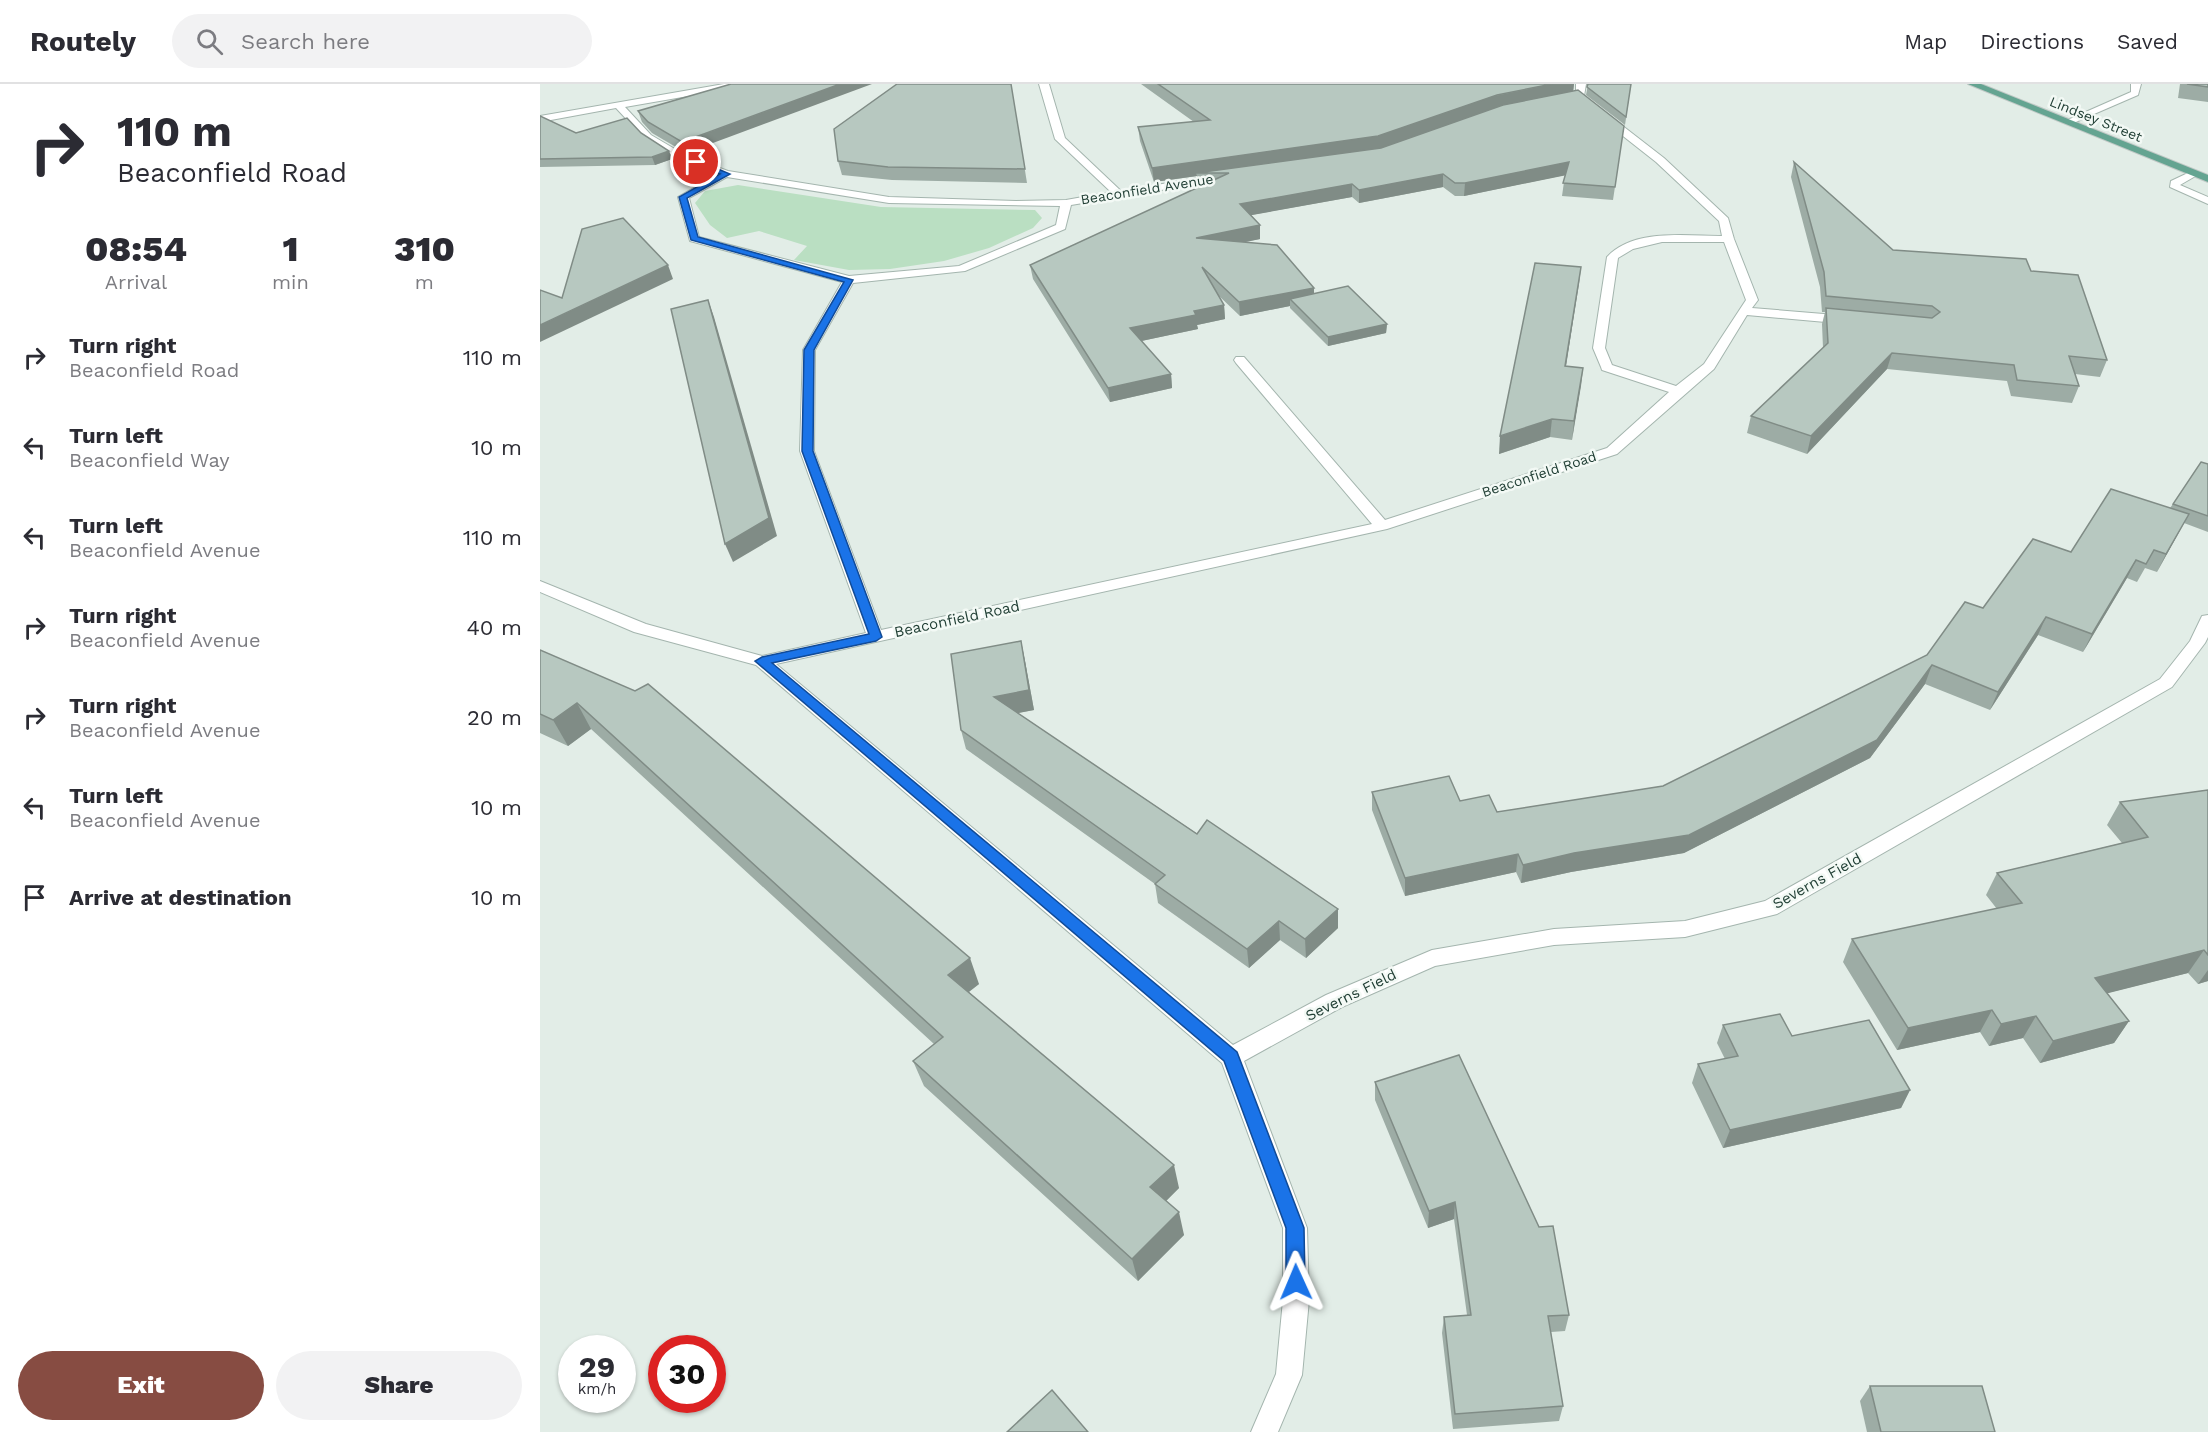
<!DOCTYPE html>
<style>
:root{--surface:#fff;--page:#f2f2f3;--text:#2b2b33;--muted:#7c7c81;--line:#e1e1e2;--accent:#874c42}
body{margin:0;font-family:"Work Sans",sans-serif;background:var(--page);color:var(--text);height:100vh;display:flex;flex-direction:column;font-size:22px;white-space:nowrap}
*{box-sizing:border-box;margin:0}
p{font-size:20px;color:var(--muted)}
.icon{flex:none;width:33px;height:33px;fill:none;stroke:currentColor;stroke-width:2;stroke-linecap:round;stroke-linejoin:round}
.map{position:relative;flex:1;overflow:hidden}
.drawer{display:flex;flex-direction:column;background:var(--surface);width:540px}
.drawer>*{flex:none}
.guide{background:#fff;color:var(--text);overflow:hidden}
.speed{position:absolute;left:18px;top:1251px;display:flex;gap:12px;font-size:30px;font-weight:700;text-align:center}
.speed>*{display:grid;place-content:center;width:78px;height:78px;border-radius:50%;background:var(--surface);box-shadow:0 2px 4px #0004;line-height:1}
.speed small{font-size:15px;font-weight:400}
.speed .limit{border:9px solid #d22;background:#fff;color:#111}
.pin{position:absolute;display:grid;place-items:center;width:51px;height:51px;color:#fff;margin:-26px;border:3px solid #fff;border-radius:50%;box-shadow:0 2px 6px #0007}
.me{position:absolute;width:66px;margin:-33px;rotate:359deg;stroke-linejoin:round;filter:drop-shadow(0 0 4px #0008)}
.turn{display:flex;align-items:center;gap:21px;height:126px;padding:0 18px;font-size:27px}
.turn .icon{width:78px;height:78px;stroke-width:2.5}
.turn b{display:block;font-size:42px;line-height:51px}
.eta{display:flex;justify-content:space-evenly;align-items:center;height:102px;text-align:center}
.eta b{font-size:36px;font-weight:800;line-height:42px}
.cta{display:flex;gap:12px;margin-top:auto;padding:12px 18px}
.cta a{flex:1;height:69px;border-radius:36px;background:var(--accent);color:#fff;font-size:24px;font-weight:800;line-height:69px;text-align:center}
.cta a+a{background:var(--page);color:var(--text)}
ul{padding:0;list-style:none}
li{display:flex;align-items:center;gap:18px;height:90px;padding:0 18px}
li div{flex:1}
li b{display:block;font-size:22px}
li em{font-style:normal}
header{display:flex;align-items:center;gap:36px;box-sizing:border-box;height:84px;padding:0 30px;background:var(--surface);border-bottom:2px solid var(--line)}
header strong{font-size:28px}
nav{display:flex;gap:33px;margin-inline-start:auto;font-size:21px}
.search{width:420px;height:54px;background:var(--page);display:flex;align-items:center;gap:15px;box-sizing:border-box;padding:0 21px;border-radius:33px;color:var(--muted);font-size:22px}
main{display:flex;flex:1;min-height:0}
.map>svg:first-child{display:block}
</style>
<header>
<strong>Routely</strong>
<div class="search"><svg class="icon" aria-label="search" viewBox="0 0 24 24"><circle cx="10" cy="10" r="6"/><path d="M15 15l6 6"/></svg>Search here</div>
<nav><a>Map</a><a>Directions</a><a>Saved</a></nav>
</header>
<main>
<section class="drawer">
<div class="guide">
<div class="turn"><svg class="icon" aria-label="right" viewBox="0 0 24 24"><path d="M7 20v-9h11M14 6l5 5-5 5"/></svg><div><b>110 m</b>Beaconfield Road</div></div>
</div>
<div class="eta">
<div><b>08:54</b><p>Arrival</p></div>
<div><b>1</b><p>min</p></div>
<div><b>310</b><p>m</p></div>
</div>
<ul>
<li><svg class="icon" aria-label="right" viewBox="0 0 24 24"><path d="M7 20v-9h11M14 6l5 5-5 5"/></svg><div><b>Turn right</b><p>Beaconfield Road</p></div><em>110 m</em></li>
<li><svg class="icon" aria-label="left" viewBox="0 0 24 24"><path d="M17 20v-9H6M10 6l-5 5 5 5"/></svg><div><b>Turn left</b><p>Beaconfield Way</p></div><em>10 m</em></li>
<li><svg class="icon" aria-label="left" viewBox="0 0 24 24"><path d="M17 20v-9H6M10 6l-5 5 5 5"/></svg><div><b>Turn left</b><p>Beaconfield Avenue</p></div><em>110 m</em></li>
<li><svg class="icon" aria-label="right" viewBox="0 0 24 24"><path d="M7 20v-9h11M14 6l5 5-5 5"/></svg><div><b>Turn right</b><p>Beaconfield Avenue</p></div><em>40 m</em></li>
<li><svg class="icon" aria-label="right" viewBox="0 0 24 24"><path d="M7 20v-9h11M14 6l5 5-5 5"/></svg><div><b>Turn right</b><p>Beaconfield Avenue</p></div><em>20 m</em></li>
<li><svg class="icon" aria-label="left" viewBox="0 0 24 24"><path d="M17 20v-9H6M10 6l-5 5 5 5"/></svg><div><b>Turn left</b><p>Beaconfield Avenue</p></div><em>10 m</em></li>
<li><svg class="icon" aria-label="arrive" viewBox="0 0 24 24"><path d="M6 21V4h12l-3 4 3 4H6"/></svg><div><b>Arrive at destination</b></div><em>10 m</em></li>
</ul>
<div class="cta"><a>Exit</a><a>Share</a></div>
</section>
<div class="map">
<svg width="1668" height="1348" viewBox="0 0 1668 1348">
<rect width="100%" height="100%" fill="#e2ede7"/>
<polygon fill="#badfc2" points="198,101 341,123 495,126 502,134 493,144 449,164 404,177 350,185 309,186 254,176 267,162 219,147 187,154 170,141 155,119 165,107"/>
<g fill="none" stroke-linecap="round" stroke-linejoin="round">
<g stroke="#a4b5ae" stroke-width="2">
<g id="minor">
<path d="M184,0h21l-5,3 -115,20 26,28 34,20 43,16 161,26 127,4 50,-1 45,-8 -56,-53 -16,-55h10l16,54 56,53 100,-17 5,3 -5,3 -150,25 -6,24 -100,42 -112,12 -38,67 -1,101 67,179 491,-106 -136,-161 -2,-3 2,-3h8l141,163 222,-72 62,-56 -67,-22 -1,-3 -8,-19 14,-91c27,-29 79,-21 115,-21l-3,-15 -63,-59 -80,-63v-15h10l-2,12 80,62 64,60 6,21 24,61 -6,8 96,8 6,4 -6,4 -101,-9 -33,54 -97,85 -230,75 -611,135 457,381 93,-50 106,-45 122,-21 131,-8 80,-20 395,-222 30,-38 12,-25 6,-1v22l-3,6 -33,44 -395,227 -92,23 -131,8 -119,21 -93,41 -98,54 63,167 2,72 -7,75 -24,57h-27l25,-58 7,-74v-72l-61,-165 -466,-398 -122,-33 -94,-40v-11l106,43 116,32 104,-23 -66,-182 3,-101 39,-68 -152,-41 -12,-44 40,-23 -41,-15 -32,-20 -29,-31 -76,14v-6zM187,93l162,26 171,3 -4,19 -97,41 -110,10 -150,-39 -10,-39zM1122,158h62l22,58 -42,64 -28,22 -64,-21 -7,-17 13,-90 15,-9z"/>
<polygon points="1591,0 1601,0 1598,11 1531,40 1523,38 1591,8"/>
<polygon points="1650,88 1659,90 1640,101 1668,113 1668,120 1630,103 1631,97"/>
</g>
</g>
<g stroke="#c1c9c6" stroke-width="2">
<polygon id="major" points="1428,0 1441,0 1668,91 1668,98"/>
</g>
<use href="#minor" fill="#fff" fill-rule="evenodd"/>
<use href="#major" fill="#64a491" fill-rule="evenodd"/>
</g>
<g fill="#9daca5">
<polygon points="191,0 146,69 112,49 102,38 98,27"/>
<polygon points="471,0 487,99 352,96 302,91 298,77"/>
<polygon points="601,0 1034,0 1033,7 1084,42 1073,116 1022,112 1025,91 924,112 915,112 903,103 819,119 812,113 711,131 720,141 720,155 704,158 774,210 847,240 846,249 788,262 750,224 750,222 700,232 678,211 684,221 685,235 657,241 658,245 601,257 631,290 632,304 570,318 493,195 490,181 662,102 657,101 657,92 614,98 600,57 598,43 654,38"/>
<polygon points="1048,0 1091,0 1085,41 1046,11"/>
<polygon points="1640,0 1668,0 1668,18 1638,14"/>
<polygon points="0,32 36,49 101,49 129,67 132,75 115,81 0,83"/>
<polygon points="1254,78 1353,166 1491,187 1567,276 1560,293 1535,290 1539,302 1532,319 1471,312 1467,297 1347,285 1267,370 1207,349 1211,332 1283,264 1282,240 1285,228 1282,228 1280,203 1251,93"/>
<polygon points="1041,183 1026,283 1043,284 1032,356 1010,353 959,370"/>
<polygon points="1668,380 1668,448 1644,439 1617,488 1605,484 1597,498 1587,494 1543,568 1498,551 1450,626 1385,600 1330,674 1144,769 1031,788 981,799 976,788 865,812 832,726 832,708 920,717 957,728 1123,702 1387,571 1443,524 1531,468 1630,424 1633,420"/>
<polygon points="481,557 485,577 494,626 477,629 798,844 766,874 740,856 709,884 618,819 615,800 426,665 421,646"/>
<polygon points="0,566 439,900 429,908 639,1104 626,1117 644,1151 598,1197 384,1002 373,977 394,960 51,645 28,662 0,649"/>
<polygon points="1668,706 1668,897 1658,900 1648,889 1567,909 1589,937 1574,959 1500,979 1483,954 1449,962 1440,948 1357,966 1303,878 1312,855 1457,825 1446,811 1457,789 1582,759 1567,741 1580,718"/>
<polygon points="1183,941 1252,952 1370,1006 1361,1024 1183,1064 1152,999 1158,980 1185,975 1177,959"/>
<polygon points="835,998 1029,1231 1025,1247 1011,1248 1023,1322 1019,1337 913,1345 902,1249 904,1233 927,1231 914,1135 888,1144 835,1016"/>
<polygon points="1330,1302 1455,1348 1327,1348 1320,1317"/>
</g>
<g fill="#808c86">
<polygon points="300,0 332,0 146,69 142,58"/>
<polygon points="1012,0 1034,0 1033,9 838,66 656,89 657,92 614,98 612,84"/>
<polygon points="129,67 132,75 115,81 112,73"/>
<polygon points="1029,78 1027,91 924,112 925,99"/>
<polygon points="903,90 903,103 819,119 819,106"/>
<polygon points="812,100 812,113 701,133 700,120"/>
<polygon points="720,141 720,155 658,168 656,154"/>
<polygon points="128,181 133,195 0,258 0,241"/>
<polygon points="1041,183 1039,200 1023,300 1025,282"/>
<polygon points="774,204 774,218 750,215 750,222 700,232 699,218"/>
<polygon points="168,216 174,233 237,452 193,478 185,460"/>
<polygon points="684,221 685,235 657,241 658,245 592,259 590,244 654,227"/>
<polygon points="847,240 846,249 788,262 788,253"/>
<polygon points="1352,269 1347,285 1267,370 1271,352"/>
<polygon points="1043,284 1041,302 1032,356 1034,337"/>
<polygon points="631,290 632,304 570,318 568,304"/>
<polygon points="1012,335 1010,353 959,370 960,352"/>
<polygon points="1649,430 1639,448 1617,488 1626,470"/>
<polygon points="1596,476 1587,494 1543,568 1552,550"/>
<polygon points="1506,533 1498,551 1450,626 1458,608"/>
<polygon points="481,557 485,577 494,626 459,633 454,613"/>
<polygon points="1392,581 1385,600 1330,674 1144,769 1031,788 981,799 983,781"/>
<polygon points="37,619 51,645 28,662 13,636"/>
<polygon points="978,770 976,788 865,812 865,794"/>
<polygon points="798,825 798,844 766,874 765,855"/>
<polygon points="739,837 740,856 709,884 707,865"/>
<polygon points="1664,866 1648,889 1541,916 1555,894"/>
<polygon points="430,874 439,900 418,916 408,891"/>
<polygon points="1668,886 1668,897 1658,900"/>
<polygon points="1452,926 1440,948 1357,966 1368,944"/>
<polygon points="1496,932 1483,954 1449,962 1461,940"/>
<polygon points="1589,937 1574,959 1500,979 1513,957"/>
<polygon points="1370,1006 1361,1024 1183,1064 1190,1046"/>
<polygon points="634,1081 639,1104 616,1127 610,1103"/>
<polygon points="915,1118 914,1135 888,1144 889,1127"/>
<polygon points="639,1128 644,1151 598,1197 592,1175"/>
</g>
<g fill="#b7c8c0" stroke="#808c86" stroke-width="1.5">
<polygon points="191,0 300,0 142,58 108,38 98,27"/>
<polygon points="357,0 471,0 485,85 348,83 298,77 294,45"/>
<polygon points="618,0 1012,0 957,11 838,52 612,84 598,43 670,36"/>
<polygon points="1048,0 1091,0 1086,33 1047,3"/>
<polygon points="1647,0 1668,0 1668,3"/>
<polygon points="1038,6 1084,42 1075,103 1023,99 1029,78 925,99 915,99 903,90 819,106 812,100 700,120 720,141 656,154 737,161 774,204 699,218 662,183 684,221 654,227 656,231 590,244 631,290 568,304 490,181 689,89 656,89 841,64 963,21"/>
<polygon points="0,32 36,49 87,34 101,49 129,67 112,73 0,75"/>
<polygon points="1254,78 1353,166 1486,175 1491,187 1538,191 1567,276 1529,272 1539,302 1477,296 1474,281 1352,269 1271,352 1211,332 1288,259 1286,224 1392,234 1400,228 1392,222 1286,212 1284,188"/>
<polygon points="83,134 128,181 0,241 0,206 22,214 42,145"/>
<polygon points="995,179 1041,183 1025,282 1043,284 1034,337 1012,335 960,352"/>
<polygon points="808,202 847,240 788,253 750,215"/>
<polygon points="168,216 229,434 185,460 131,225"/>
<polygon points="1661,378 1668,380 1668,432 1633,420"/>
<polygon points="1571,405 1649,430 1626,470 1614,466 1606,480 1596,476 1552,550 1506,533 1458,608 1392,581 1337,656 1149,751 1034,769 983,781 978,770 865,794 832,708 909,692 920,717 949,711 957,728 1123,702 1387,571 1425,518 1443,524 1493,455 1531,468"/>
<polygon points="481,557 489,606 454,613 657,750 667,736 798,825 765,855 739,837 707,865 615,800 625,791 421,646 411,570"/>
<polygon points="0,566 95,607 108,600 430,874 408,891 634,1081 610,1103 639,1128 592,1175 373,977 403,953 37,619 13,636 0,630"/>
<polygon points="1668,706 1668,871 1664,866 1555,894 1589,937 1513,957 1496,932 1461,940 1452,926 1368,944 1312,855 1482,819 1457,789 1608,753 1580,718"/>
<polygon points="1240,930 1252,952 1329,936 1370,1006 1190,1046 1158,980 1198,972 1183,941"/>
<polygon points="919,971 999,1143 1013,1142 1029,1231 1008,1232 1023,1322 915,1330 904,1233 931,1231 915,1118 889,1127 835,998"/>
<polygon points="1330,1302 1442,1302 1455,1348 1341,1348"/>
<polygon points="512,1306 548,1348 467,1348"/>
</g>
<polygon fill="#1a73e8" stroke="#114b97" stroke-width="1.5" points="153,77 159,77 190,90 147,114 158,153 313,196 274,266 273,367 342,553 336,557 232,579 697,968 764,1144 765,1198 762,1205 756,1207 749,1205 746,1198 746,1144 684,977 215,577 222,573 329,550 262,367 264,266 304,198 151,156 139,113 180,90 153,80"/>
<g text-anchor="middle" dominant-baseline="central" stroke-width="5" stroke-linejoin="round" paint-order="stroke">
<g font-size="14" fill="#213f35" stroke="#f3f9f5">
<text transform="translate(1556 35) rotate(22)">Lindsey Street</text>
<text transform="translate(607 105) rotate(-9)">Beaconfield Avenue</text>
<text transform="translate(999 390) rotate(-18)">Beaconfield Road</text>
</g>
<g font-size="15" fill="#213f35" stroke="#f3f9f5">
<text transform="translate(417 535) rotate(-12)">Beaconfield Road</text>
<text transform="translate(1277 797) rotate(-29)">Severns Field</text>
<text transform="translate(811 911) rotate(-26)">Severns Field</text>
</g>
</g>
</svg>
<div class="speed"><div>29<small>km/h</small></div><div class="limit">30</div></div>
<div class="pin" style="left:156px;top:78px;background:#d93025"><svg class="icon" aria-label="arrive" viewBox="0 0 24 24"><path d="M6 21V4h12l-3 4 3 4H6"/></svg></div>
<svg class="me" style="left:756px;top:1198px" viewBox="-20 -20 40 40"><path d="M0-17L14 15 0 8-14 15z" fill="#1a73e8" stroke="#fff" stroke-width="4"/></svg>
</div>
</main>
